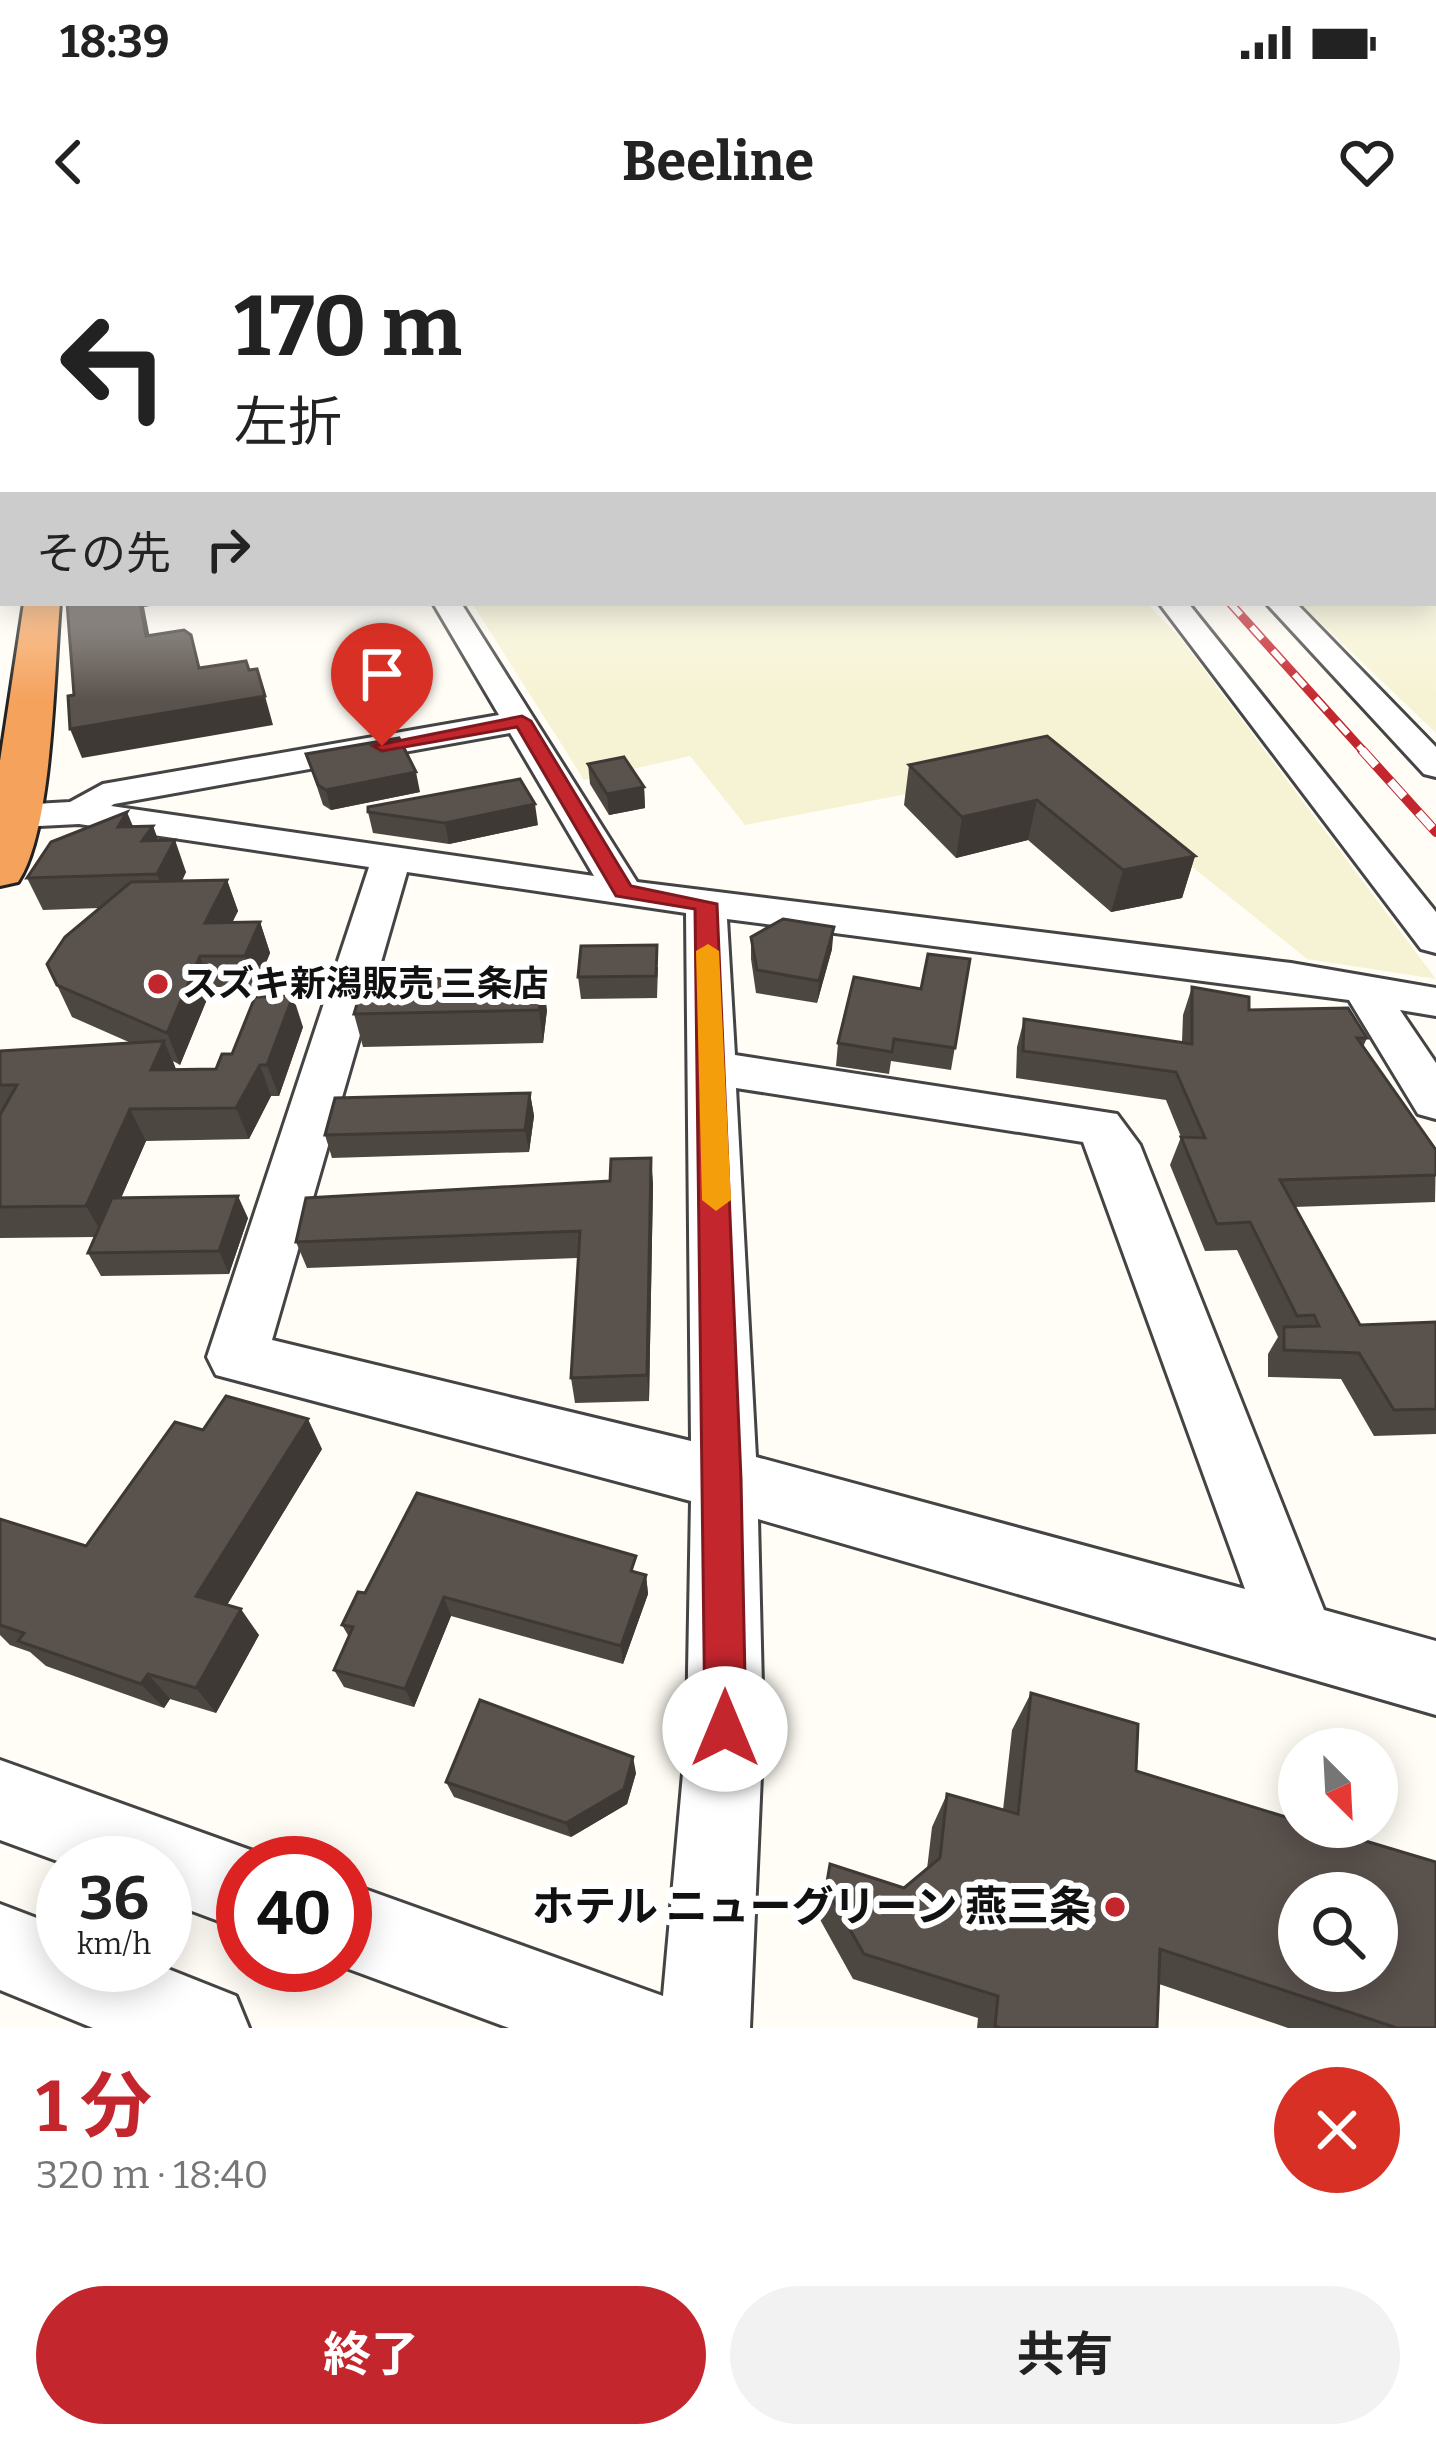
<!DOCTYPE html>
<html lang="ja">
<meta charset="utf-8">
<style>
:root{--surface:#fff;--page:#f2f2f2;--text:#222;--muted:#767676;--accent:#c4262e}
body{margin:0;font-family:Bitter,"Noto Sans JP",serif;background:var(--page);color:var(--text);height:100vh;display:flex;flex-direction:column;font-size:45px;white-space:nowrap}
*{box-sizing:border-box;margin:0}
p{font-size:39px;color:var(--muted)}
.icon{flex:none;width:66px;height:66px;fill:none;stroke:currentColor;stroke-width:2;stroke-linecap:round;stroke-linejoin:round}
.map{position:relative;height:1788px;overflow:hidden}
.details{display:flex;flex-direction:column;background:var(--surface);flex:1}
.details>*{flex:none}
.banner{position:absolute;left:0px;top:0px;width:1437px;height:366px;box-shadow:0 6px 30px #0003;background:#fff;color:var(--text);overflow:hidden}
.needle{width:78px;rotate:156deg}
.buttons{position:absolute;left:1278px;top:1488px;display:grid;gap:24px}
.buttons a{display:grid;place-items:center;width:120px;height:120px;border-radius:50%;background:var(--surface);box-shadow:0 6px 30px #0003;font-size:60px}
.speed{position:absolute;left:36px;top:1596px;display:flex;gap:24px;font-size:60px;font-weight:700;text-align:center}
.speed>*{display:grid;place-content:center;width:156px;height:156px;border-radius:50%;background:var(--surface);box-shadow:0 6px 30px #0003;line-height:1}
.speed small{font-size:30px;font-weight:400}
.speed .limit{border:18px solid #d22;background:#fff;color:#111}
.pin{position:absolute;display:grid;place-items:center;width:102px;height:102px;color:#fff;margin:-123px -51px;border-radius:50% 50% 50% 0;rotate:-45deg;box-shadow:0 0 12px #0007}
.pin .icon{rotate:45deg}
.me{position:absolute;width:132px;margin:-66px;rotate:0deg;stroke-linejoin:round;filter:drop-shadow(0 0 9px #0008)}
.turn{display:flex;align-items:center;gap:42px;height:252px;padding:0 36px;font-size:54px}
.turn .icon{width:156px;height:156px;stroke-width:2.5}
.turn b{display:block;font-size:84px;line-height:102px}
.then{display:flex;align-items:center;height:114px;padding:0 36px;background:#0003;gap:24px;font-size:45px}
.round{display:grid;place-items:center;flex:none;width:126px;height:126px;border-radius:63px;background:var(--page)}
.overview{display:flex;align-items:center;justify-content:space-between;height:204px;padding:0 36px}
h1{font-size:72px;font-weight:700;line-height:90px;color:var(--accent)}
.cta{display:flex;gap:24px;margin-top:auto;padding:24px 36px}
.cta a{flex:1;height:138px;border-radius:72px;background:var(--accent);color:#fff;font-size:48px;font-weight:700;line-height:138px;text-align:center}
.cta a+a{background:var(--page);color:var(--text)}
.status{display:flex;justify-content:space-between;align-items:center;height:84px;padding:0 60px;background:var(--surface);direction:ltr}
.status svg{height:33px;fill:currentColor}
header{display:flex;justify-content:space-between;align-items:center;height:156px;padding:0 36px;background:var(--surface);font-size:54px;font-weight:700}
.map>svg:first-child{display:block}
</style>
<div class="status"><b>18:39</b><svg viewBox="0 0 49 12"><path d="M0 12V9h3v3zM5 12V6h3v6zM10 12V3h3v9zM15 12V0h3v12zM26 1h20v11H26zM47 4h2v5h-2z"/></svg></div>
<header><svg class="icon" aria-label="back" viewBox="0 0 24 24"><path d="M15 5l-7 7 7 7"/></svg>Beeline<svg class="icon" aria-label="heart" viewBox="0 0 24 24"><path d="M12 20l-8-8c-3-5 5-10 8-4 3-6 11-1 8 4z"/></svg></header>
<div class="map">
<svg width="1436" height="1788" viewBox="0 0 1436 1788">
<rect width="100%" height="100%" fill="#fffdf5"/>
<g fill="#f6f3d4">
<polygon points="1436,211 1436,493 1300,363 1434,363"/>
<polygon points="472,363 1147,363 1181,399 1436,739 1307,719 1064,524 745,585 690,516 584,540"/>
</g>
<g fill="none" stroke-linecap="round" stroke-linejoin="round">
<g stroke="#444" stroke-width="6">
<g id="minor">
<rect x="0" y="294" width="3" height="16"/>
<path d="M433,363h28l176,279 654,81 145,25v28l-36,-6 36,53v56l-18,-5 -69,-114 -622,-81 8,136 382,59 23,31 184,465 112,31v74l-678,-196 5,210 -13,299h-241l-171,-63h7v-83l318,114 24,-267 4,-228 -475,-126 -9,-18 162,-490 -290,-43 -79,4v-22l70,-4 33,-18 396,-69zM510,493l84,143 -483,-70 3,-2zM407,632l279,41 5,528 -419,-101zM736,848l347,54 162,447 -489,-132z"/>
<polygon points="1159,363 1188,363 1436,672 1436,713 1421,709"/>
<polygon points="1266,363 1296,363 1436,507 1436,537 1424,534"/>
<polygon points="0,1520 273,1618 275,1623 243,1623 243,1690 165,1661 165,1623 63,1623 0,1600"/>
<polygon points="0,1664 63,1688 63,1725 158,1725 236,1756 249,1788 93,1788 0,1750"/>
</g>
</g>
<g stroke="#222" stroke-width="6">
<path id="highway" d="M24,363h36c-6,67 -7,228 -42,279l-18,4v-125z"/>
</g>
<use href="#minor" fill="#fff" fill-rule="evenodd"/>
<use href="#highway" fill="#f5a25d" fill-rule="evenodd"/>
<g stroke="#c4262e" stroke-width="9">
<polyline id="rail-far1" points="1230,363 1365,513"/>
</g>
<g stroke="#c4262e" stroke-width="10">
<polyline id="rail" points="1362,510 1436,592"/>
</g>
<use href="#rail-far1" stroke="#fff" stroke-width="6" stroke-dasharray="16" stroke-linecap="butt"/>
<use href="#rail" stroke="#fff" stroke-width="8" stroke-dasharray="21" stroke-linecap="butt"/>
</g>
<g fill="#4d4742">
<polygon points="1047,496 1195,616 1182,658 1111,672 1028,600 956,618 904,565 909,525"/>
<polygon points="306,514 420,552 331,570 323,565"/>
<polygon points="588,524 644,547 645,568 609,575 590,544"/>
<polygon points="368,572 538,585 449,604 373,593"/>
<polygon points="153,586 158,601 186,632 182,641 227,640 238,671 232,682 260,682 270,713 256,747 212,747 180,825 173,821 176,829 216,829 232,814 303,787 279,856 271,856 249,899 146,901 121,958 248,978 229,1034 101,1036 88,1013 95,997 0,998 0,811 131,803 72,777 47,724 100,668 43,670 27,638 133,587"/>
<polygon points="751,697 832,709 817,763 756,753 751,719"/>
<polygon points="970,719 951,830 891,821 889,834 836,826 838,803"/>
<polygon points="658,727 657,758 581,759 578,737"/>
<polygon points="1192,747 1249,770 1367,798 1363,807 1436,910 1435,962 1294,967 1360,1085 1436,1082 1436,1194 1374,1196 1341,1139 1268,1137 1268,1114 1278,1097 1237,1010 1205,1011 1170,925 1181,897 1166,860 1016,838 1017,807 1024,779 1182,802 1183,775"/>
<polygon points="547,770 543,803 363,807 354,774"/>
<polygon points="530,853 534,876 529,912 332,918 325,895"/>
<polygon points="651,918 653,945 649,1161 575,1163 571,1138 578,1018 307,1028 296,1002 610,941"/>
<polygon points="203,1190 322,1209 227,1365 259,1395 216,1473 170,1459 164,1468 46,1426 30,1412 10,1405 0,1395 0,1279 86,1306"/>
<polygon points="638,1333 646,1335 648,1354 623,1424 451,1376 414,1467 344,1447 334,1430 349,1397 342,1385 365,1353"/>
<polygon points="1031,1453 1136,1531 1436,1788 1288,1788 1159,1744 1157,1788 977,1788 978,1778 853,1739 818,1676 830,1624 904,1648 927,1629 932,1587 947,1554 1003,1570 1012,1490"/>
<polygon points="636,1533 627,1564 571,1597 454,1557 446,1542"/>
</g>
<g fill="#3f3936">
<polygon points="140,363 167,363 144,367 155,424 146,396"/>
<polygon points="265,456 273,485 82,518 70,489"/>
<polygon points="416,532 420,552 331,570 326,550"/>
<polygon points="644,547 645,568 609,575 607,554"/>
<polygon points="1037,560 1028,600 956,618 962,577"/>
<polygon points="535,564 538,585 449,604 445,583"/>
<polygon points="127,572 140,603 118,587"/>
<polygon points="153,586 165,618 142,601"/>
<polygon points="175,600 186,632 169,666 157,634"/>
<polygon points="1195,616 1182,658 1111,672 1123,630"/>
<polygon points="227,640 238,671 217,714 205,683"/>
<polygon points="260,682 270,713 256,747 245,716"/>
<polygon points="834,687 832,709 817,763 819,741"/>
<polygon points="200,716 212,747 180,825 167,793"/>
<polygon points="543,737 547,770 543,803 539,770"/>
<polygon points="293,756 303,787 279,856 267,825"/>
<polygon points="164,801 177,832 151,830"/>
<polygon points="260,825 271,856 249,899 236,868"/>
<polygon points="530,853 534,876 529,912 525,890"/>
<polygon points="130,869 146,901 104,997 86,966"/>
<polygon points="651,918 653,945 649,1161 647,1135"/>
<polygon points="238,956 248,978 229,1034 219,1011"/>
<polygon points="308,1179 322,1209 216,1383 196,1356"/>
<polygon points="646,1335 648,1354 623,1424 621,1406"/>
<polygon points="444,1357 451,1376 414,1467 405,1449"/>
<polygon points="241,1369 259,1395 216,1473 196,1448"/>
<polygon points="148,1434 170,1459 164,1468 141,1444"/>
<polygon points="633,1517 636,1533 627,1564 571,1597 566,1583"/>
</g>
<g fill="#5a524d" stroke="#3f3936" stroke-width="3" fill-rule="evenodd">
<polygon points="67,363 140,363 146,396 184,390 191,395 199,428 246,421 249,430 257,429 265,456 70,489 68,456 74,455"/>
<polygon points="1047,496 1195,616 1123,630 1037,560 962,577 909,525"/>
<polygon points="399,498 416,532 326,550 318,545 306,514"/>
<polygon points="624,517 644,547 607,554 588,524"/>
<polygon points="520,539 535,564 445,583 368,572 368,567"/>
<polygon points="127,572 118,587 153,586 142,601 175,600 157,634 27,638 51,602"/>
<polygon points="227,640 205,683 260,682 245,716 200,716 167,793 57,745 47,724 65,697 131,642"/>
<polygon points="783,679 834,687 819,741 757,730 751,697"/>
<polygon points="657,705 656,736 578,737 581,706"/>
<polygon points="928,714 970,719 955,808 894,799 892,812 838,803 854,737 921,749"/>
<polygon points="543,737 539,770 354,774 364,740"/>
<polygon points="1192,747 1249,757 1249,770 1348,768 1367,798 1357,798 1436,910 1436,935 1280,940 1360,1085 1436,1082 1436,1169 1394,1170 1359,1113 1284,1110 1284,1087 1319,1086 1314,1075 1297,1076 1250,982 1217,984 1181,897 1205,898 1176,832 1023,811 1024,779 1192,804"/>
<polygon points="293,756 267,825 260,825 236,868 130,869 86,966 0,967 0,875 17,845 0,845 0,811 164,801 151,830 216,829 222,814 232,814 255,757"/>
<polygon points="530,853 525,890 325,895 335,858"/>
<polygon points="651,918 647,1135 571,1138 580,991 296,1002 306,958 610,941 611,919"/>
<polygon points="238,956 219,1011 88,1013 112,958"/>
<polygon points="226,1156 308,1179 196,1356 241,1369 196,1448 148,1434 141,1444 18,1401 24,1393 0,1385 0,1279 86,1306 175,1182 203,1190"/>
<polygon points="417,1253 636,1316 631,1331 646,1335 621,1406 444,1357 405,1449 334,1430 353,1387 342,1385 358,1352 365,1353"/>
<path d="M1031,1453l107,31 -2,47 163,50v6h20l117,35v166h-39l-237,-79 -3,79h-157l-5,-2 3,-30 -134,-42 -38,-66 4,-24 74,24 36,-30 7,-64 71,20zM1299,1653h78v78h-78z"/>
<polygon points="480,1460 633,1517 624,1549 566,1583 446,1542"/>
</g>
<linearGradient id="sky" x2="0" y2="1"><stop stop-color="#95c6ee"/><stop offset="0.46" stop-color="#fffefa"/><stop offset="1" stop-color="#fffefa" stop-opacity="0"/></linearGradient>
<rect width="1436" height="461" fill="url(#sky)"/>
<polygon fill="#c4262e" stroke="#7f191e" stroke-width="3" points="522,476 531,481 631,646 717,664 741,1239 746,1489 740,1504 725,1510 711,1504 705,1489 695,669 616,656 517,487 382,511 373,506"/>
<polygon fill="#f59e0b" points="708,704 719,711 731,960 716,971 702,960 696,711"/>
<g fill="#c4262e" stroke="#fff" stroke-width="4.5">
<circle cx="158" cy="744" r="12"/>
<circle cx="1115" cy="1667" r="12"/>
</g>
<g text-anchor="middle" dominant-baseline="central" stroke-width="12" stroke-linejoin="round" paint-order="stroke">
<g font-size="36" font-weight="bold" fill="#111" stroke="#fff" text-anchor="start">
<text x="182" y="744">スズキ新潟販売 三条店</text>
</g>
<g font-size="42" font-weight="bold" fill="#111" stroke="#fff" text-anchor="end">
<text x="1091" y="1667">ホテル ニューグリーン 燕三条</text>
</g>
</g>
</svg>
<div class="buttons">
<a><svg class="needle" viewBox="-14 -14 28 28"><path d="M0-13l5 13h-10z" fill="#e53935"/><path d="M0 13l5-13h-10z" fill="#767676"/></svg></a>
<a><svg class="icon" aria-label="search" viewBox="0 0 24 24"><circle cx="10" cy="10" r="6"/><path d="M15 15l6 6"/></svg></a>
</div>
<div class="speed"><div>36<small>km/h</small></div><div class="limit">40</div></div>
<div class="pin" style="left:382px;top:506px;background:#d93025"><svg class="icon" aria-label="arrive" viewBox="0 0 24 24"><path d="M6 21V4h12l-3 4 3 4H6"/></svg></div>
<svg class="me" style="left:725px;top:1489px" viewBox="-20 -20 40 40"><circle r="19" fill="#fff"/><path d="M0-13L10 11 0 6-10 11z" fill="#c4262e"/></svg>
<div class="banner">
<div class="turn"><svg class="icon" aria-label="left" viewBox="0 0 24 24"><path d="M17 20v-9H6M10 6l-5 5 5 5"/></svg><div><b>170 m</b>左折</div></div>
<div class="then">その先<svg class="icon" aria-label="right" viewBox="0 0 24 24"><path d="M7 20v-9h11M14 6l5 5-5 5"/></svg></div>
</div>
</div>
<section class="details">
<div class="overview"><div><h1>1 分</h1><p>320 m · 18:40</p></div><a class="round" style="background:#d93025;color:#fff"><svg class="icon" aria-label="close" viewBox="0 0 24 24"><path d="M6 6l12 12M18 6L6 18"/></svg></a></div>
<div class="cta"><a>終了</a><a>共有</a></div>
</section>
